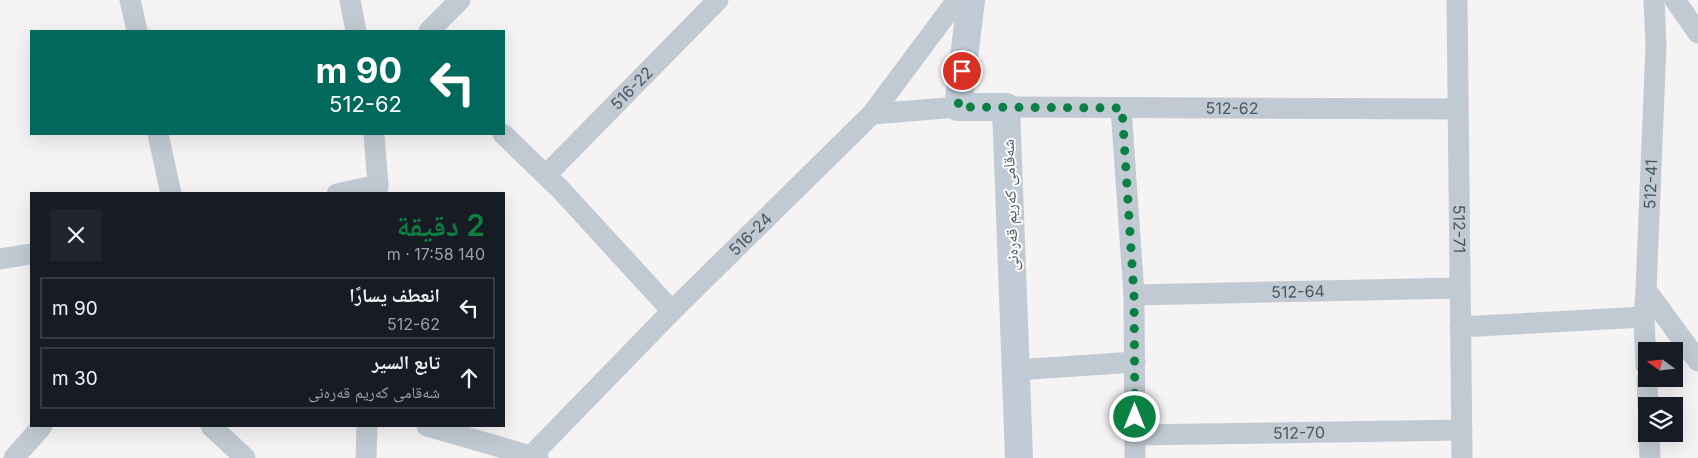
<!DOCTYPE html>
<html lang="ar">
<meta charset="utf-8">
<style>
:root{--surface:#171b24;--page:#20242c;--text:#f1f3f6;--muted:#9ea1a6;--line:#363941;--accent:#0b8043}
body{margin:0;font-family:Inter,"Noto Naskh Arabic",sans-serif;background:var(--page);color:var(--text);direction:rtl;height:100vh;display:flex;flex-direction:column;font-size:19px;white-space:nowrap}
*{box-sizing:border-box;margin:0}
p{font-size:16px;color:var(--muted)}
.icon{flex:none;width:28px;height:28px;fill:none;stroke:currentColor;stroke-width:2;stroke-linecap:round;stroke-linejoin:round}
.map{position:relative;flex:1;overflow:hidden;direction:ltr}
.details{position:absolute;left:30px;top:192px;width:475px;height:235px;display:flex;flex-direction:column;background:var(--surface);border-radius:0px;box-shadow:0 5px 20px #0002;direction:rtl}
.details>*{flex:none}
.guide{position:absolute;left:30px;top:30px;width:475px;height:105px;border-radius:0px;box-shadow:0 5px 20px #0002;direction:rtl;background:#00695c;color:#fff;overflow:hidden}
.needle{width:32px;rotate:285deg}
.controls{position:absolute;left:1638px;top:342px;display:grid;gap:10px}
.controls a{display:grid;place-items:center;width:45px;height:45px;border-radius:0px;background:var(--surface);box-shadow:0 5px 20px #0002;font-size:25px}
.pin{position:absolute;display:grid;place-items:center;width:42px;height:42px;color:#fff;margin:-21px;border:2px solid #fff;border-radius:50%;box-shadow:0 1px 5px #0007}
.me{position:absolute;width:55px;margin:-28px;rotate:0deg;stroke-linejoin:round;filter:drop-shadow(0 0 4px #0008)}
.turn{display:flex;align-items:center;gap:18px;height:105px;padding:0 20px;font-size:22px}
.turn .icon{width:65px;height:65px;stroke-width:2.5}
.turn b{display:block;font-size:35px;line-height:42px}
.round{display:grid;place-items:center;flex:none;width:52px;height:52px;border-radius:0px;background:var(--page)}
.head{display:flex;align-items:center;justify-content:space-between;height:85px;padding:0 20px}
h1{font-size:30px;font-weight:600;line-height:38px;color:var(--accent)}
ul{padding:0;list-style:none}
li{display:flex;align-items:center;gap:15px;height:62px;margin:0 10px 8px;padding:0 10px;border:2px solid var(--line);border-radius:0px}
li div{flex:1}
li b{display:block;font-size:19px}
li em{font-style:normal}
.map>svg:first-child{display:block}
</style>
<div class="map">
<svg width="1698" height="458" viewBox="0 0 1698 458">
<rect width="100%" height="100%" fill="#f5f3f3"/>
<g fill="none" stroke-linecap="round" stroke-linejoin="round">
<g stroke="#c1cad2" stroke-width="21">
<polyline points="130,0 137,31"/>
<polyline points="350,0 356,31"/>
<path id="s1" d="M1457,0l5,458"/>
<polyline points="1675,0 1698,33"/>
<polyline points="429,31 460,0"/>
<path id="s2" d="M1006,107l452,2"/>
<polyline points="1121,108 1134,295 1135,458"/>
<polyline points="872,114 958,107"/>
<polyline points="158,134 171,194"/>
<polyline points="374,134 378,185 377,194"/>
<polyline points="503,134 561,190 672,311"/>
<path id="s3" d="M546,175l172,-175"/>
<polyline points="337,194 378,185"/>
<polyline points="0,259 31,254"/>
<polyline points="1646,290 1698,361"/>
<path id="s4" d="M1134,295l326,-7"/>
<polyline points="1460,327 1644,317"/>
<path id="s5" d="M1646,366l-2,-49 2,-27 10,-245 -2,-45"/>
<polyline points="1016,370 1135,362"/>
<polyline points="1647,379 1648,406"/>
<polyline points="211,426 245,458"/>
<polyline points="427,426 538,458"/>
<polyline points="1649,434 1650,458"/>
<path id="s6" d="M1135,435l327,-5"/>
<path id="s7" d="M531,456l141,-145 200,-197 85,-114"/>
<polyline points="14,458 42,426"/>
<polyline points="366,458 367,426"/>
</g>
<polyline stroke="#c1cbd6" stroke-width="28" points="971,0 958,107 1006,107 1019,458"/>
</g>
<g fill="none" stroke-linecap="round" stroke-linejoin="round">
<polyline stroke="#0b8043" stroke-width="9" stroke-dasharray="0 16.2" points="962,71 958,107 1122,108 1134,295 1135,417"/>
</g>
<g text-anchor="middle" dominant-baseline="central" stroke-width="4" stroke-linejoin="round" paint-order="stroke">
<g font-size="16" fill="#4a5661" stroke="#fff">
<text stroke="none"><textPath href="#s3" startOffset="122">516-22</textPath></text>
<text stroke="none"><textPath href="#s2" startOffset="226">512-62</textPath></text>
<text stroke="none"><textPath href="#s5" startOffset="182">512-41</textPath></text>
<text transform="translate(1010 205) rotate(-92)">شەقامی کەریم قەرەنی</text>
<text stroke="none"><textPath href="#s1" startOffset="229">512-71</textPath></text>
<text stroke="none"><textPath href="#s7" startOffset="312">516-24</textPath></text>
<text stroke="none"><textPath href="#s4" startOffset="164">512-64</textPath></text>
<text stroke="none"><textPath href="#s6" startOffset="164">512-70</textPath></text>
</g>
</g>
</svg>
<div class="controls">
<a><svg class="needle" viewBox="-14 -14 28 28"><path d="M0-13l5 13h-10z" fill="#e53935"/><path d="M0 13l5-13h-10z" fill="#9ea1a6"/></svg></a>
<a><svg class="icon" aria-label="layers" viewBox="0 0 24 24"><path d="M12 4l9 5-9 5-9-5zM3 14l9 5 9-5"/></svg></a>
</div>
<div class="pin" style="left:962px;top:71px;background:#d93025"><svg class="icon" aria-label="arrive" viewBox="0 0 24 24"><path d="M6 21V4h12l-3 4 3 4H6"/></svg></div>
<svg class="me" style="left:1135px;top:417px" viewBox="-20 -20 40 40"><circle r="17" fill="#0b8043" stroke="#fff" stroke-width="3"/><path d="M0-11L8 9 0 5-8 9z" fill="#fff"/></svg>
<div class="guide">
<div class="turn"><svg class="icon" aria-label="left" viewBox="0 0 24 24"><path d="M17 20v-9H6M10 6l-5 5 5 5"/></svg><div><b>90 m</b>512-62</div></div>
</div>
<section class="details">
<div class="head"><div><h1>2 دقيقة</h1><p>140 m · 17:58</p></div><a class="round"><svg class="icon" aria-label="close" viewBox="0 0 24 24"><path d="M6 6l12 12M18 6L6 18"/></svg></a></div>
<ul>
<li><svg class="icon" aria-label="left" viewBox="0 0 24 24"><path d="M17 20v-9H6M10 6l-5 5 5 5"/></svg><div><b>انعطف يسارًا</b><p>512-62</p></div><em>90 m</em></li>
<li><svg class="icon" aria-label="ahead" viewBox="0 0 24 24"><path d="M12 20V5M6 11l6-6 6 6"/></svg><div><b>تابع السير</b><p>شەقامی کەریم قەرەنی</p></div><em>30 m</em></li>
</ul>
</section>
</div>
